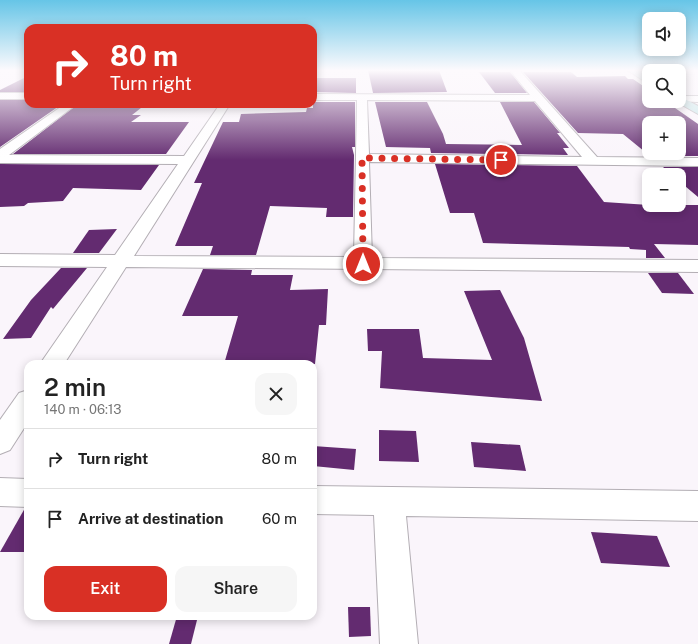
<!DOCTYPE html>
<meta charset="utf-8">
<style>
:root{--surface:#fff;--page:#f6f6f6;--text:#222;--muted:#767676;--line:#e0e0e0;--accent:#d93025}
body{margin:0;font-family:"Public Sans",sans-serif;background:var(--page);color:var(--text);height:100vh;display:flex;flex-direction:column;font-size:15px;white-space:nowrap}
*{box-sizing:border-box;margin:0}
p{font-size:13px;color:var(--muted)}
.icon{flex:none;width:22px;height:22px;fill:none;stroke:currentColor;stroke-width:2;stroke-linecap:round;stroke-linejoin:round}
.map{position:relative;flex:1;overflow:hidden}
.sheet{position:absolute;left:24px;top:360px;width:293px;height:260px;display:flex;flex-direction:column;background:var(--surface);border-radius:12px;box-shadow:0 2px 10px #0003}
.sheet>*{flex:none}
.top-card{position:absolute;left:24px;top:24px;width:293px;height:84px;border-radius:12px;box-shadow:0 2px 10px #0003;background:#d93025;color:#fff;overflow:hidden}
.buttons{position:absolute;left:642px;top:12px;display:grid;gap:8px}
.buttons a{display:grid;place-items:center;width:44px;height:44px;border-radius:8px;background:var(--surface);box-shadow:0 2px 10px #0003;font-size:20px}
.pin{position:absolute;display:grid;place-items:center;width:34px;height:34px;color:#fff;margin:-17px;border:2px solid #fff;border-radius:50%;box-shadow:0 1px 4px #0007}
.me{position:absolute;width:44px;margin:-22px;rotate:0deg;stroke-linejoin:round;filter:drop-shadow(0 0 3px #0008)}
.turn{display:flex;align-items:center;gap:14px;height:84px;padding:0 20px;font-size:18px}
.turn .icon{width:52px;height:52px;stroke-width:2.5}
.turn b{display:block;font-size:28px;line-height:34px}
.round{display:grid;place-items:center;flex:none;width:42px;height:42px;border-radius:12px;background:var(--page)}
.summary{display:flex;align-items:center;justify-content:space-between;height:68px;padding:0 20px}
h1{font-size:24px;font-weight:600;line-height:30px}
.button{display:flex;gap:8px;margin-top:auto;padding:8px 20px}
.button a{flex:1;height:46px;border-radius:12px;background:var(--accent);color:#fff;font-size:16px;font-weight:600;line-height:46px;text-align:center}
.button a+a{background:var(--page);color:var(--text)}
ul{padding:0;list-style:none}
li{display:flex;align-items:center;gap:12px;height:60px;padding:0 20px;border-top:1px solid var(--line)}
li div{flex:1}
li b{display:block;font-size:15px}
li em{font-style:normal}
.map>svg:first-child{display:block}
</style>
<div class="map">
<svg width="698" height="644" viewBox="0 0 698 644">
<rect width="100%" height="100%" fill="#faf5fb"/>
<g fill="#632b70" fill-rule="evenodd">
<polygon points="368,70 439,70 447,92 373,93"/>
<polygon points="479,72 510,72 527,93 495,93"/>
<path d="M523,72h48l6,5 48,-1 3,3h5l16,11v11h16l33,23v32h-48l-27,-22 -45,-1zM649,123h30v30h-30z"/>
<polygon points="28,76 28,92 0,92 0,90"/>
<polygon points="313,78 356,78 356,93 313,92"/>
<polygon points="0,100 28,100 28,104 62,104 0,147"/>
<polygon points="313,102 355,102 355,147 352,147 354,155 353,217 326,217 327,208 270,206 256,255 210,255 213,246 175,246 202,183 194,183 223,122 239,122 241,114 306,112 307,108 313,108"/>
<polygon points="375,102 427,102 443,134 446,144 522,145 500,102 534,102 560,133 557,133 569,148 563,148 568,155 431,153 430,148 386,147"/>
<polygon points="78,104 146,104 132,115 141,115 131,122 189,122 166,154 13,154"/>
<polygon points="0,164 159,165 141,190 73,188 63,201 28,203 24,206 0,207"/>
<polygon points="435,164 577,166 604,202 649,205 698,205 698,245 654,244 665,258 646,258 646,250 630,249 629,247 483,243 474,213 450,213"/>
<polygon points="663,167 698,167 698,197 679,181 679,175 672,175"/>
<polygon points="117,229 99,253 73,253 89,230"/>
<polygon points="61,268 87,268 53,309 51,307 31,338 3,339 31,300"/>
<polygon points="203,269 252,270 251,275 293,275 290,290 328,289 326,325 319,325 315,364 224,364 238,316 182,316"/>
<polygon points="648,273 678,273 694,294 662,293"/>
<polygon points="500,290 524,338 542,401 380,388 382,351 368,351 367,329 419,329 423,358 492,360 464,291"/>
<polygon points="379,430 416,431 419,462 379,461"/>
<polygon points="471,442 520,445 526,471 474,467"/>
<polygon points="313,446 356,449 354,470 313,466"/>
<polygon points="25,508 28,508 28,552 0,552"/>
<polygon points="591,532 657,536 670,567 601,563"/>
<polygon points="348,607 370,607 371,636 349,637"/>
<polygon points="177,616 198,616 191,644 169,644"/>
</g>
<g fill="none" stroke-linecap="round" stroke-linejoin="round">
<g stroke="#b3aeb4" stroke-width="2">
<g id="street">
<path d="M510,70h9l78,87 101,1v8l-329,-4 3,96 326,2v12l-572,-5 -62,97h-24l67,-97 -107,-1v-12l115,1 63,-91 -178,-1v-14l65,-45h12l-68,51 175,1 36,-52h10l-96,152 220,1 3,-157h-44v-6l217,1zM367,100l168,1 47,56 -213,-3z"/>
<rect x="0" y="93" width="28" height="6"/>
<polygon points="679,96 698,96 698,102 675,101 679,101"/>
<polygon points="28,390 28,422 10,450 0,454 0,420 19,393"/>
<polygon points="0,478 28,479 28,507 0,506"/>
<polygon points="313,486 698,491 698,521 406,516 418,644 380,644 374,515 313,514"/>
</g>
</g>
<g stroke="#b3aeb4" stroke-width="2">
<g id="secondary">
<polygon points="627,70 638,70 649,77 649,84"/>
<polygon points="679,96 698,106 698,114 675,101 679,101"/>
</g>
</g>
<use href="#street" fill="#fff" fill-rule="evenodd"/>
<use href="#secondary" fill="#c6e6e8" fill-rule="evenodd"/>
</g>
<linearGradient id="sky" x2="0" y2="1"><stop stop-color="#66c5e7"/><stop offset="0.44" stop-color="#fdfafd"/><stop offset="1" stop-color="#fdfafd" stop-opacity="0"/></linearGradient>
<rect width="698" height="160" fill="url(#sky)"/>
<g fill="none" stroke-linecap="round" stroke-linejoin="round">
<polyline stroke="#d93025" stroke-width="7" stroke-dasharray="0 12.6" points="363,264 362,158 501,160"/>
</g>
</svg>
<div class="buttons">
<a><svg class="icon" aria-label="sound" viewBox="0 0 24 24"><path d="M4 9h4l5-4v14l-5-4H4zM17 9q2 3 0 6"/></svg></a>
<a><svg class="icon" aria-label="search" viewBox="0 0 24 24"><circle cx="10" cy="10" r="6"/><path d="M15 15l6 6"/></svg></a>
<a>+</a>
<a>−</a>
</div>
<div class="pin" style="left:501px;top:160px;background:#d93025"><svg class="icon" aria-label="arrive" viewBox="0 0 24 24"><path d="M6 21V4h12l-3 4 3 4H6"/></svg></div>
<svg class="me" style="left:363px;top:264px" viewBox="-20 -20 40 40"><circle r="17" fill="#d93025" stroke="#fff" stroke-width="3"/><path d="M0-11L8 9 0 5-8 9z" fill="#fff"/></svg>
<div class="top-card">
<div class="turn"><svg class="icon" aria-label="right" viewBox="0 0 24 24"><path d="M7 20v-9h11M14 6l5 5-5 5"/></svg><div><b>80 m</b>Turn right</div></div>
</div>
<section class="sheet">
<div class="summary"><div><h1>2 min</h1><p>140 m · 06:13</p></div><a class="round"><svg class="icon" aria-label="close" viewBox="0 0 24 24"><path d="M6 6l12 12M18 6L6 18"/></svg></a></div>
<ul>
<li><svg class="icon" aria-label="right" viewBox="0 0 24 24"><path d="M7 20v-9h11M14 6l5 5-5 5"/></svg><div><b>Turn right</b></div><em>80 m</em></li>
<li><svg class="icon" aria-label="arrive" viewBox="0 0 24 24"><path d="M6 21V4h12l-3 4 3 4H6"/></svg><div><b>Arrive at destination</b></div><em>60 m</em></li>
</ul>
<div class="button"><a>Exit</a><a>Share</a></div>
</section>
</div>
